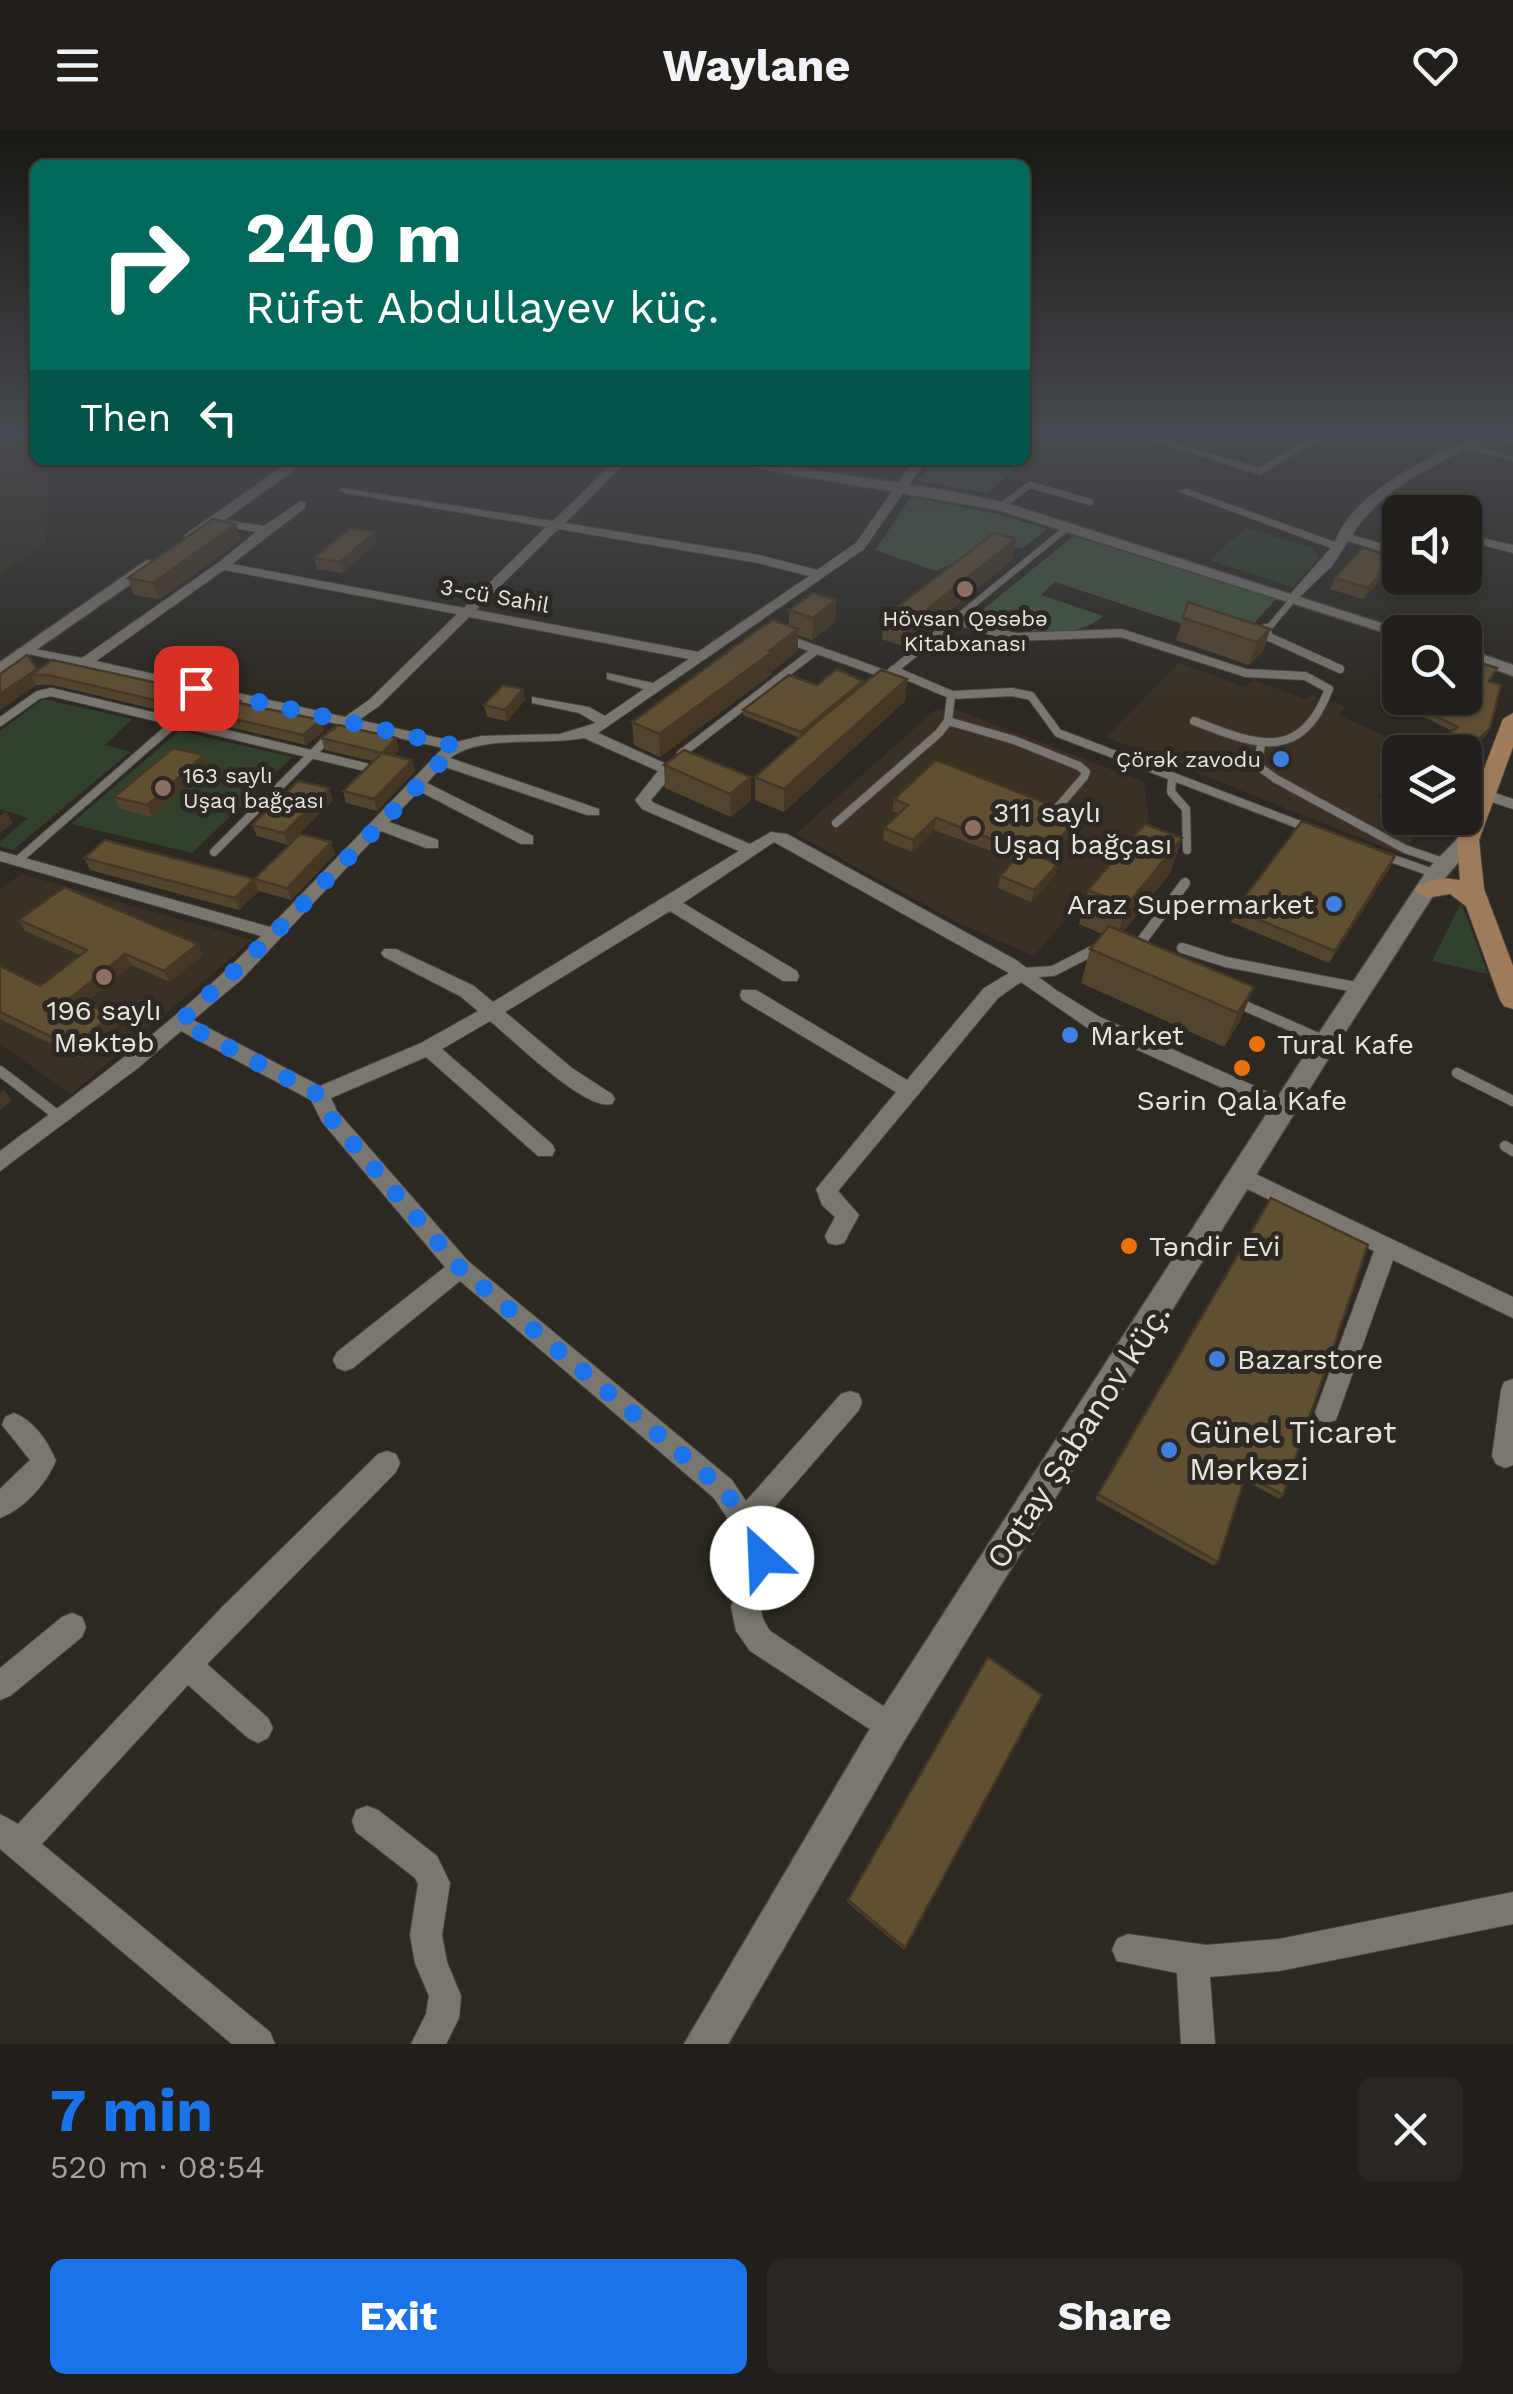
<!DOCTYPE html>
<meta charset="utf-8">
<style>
:root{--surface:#221f1a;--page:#2a2723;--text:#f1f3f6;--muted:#a2a2a2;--line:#3f3d39;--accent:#1a73e8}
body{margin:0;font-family:"Work Sans",sans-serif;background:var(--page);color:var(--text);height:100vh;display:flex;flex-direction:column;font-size:38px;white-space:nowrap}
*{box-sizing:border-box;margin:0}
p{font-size:32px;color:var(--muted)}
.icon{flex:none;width:55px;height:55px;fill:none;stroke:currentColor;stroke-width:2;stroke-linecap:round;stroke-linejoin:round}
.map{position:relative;height:1914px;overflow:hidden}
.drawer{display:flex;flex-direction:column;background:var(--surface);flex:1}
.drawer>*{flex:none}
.banner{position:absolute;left:30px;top:30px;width:1000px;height:305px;border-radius:15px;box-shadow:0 2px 8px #0004,0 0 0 2px var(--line);background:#00695c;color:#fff;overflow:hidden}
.fabs{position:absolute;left:1382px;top:365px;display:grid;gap:20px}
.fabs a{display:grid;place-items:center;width:100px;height:100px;border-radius:15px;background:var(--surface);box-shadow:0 2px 8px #0004,0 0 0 2px var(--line);font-size:50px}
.pin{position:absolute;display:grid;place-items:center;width:85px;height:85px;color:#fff;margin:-42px;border-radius:20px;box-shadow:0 5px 15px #0006}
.me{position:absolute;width:110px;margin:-55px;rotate:335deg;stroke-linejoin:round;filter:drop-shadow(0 0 8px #0008)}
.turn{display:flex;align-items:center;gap:35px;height:210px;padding:0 50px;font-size:45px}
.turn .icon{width:130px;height:130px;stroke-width:2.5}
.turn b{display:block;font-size:70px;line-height:85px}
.then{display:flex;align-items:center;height:95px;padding:0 50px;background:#0003;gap:20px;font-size:38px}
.round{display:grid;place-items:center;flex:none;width:105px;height:105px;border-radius:15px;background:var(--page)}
.summary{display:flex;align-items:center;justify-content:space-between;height:170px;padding:0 50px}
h1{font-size:60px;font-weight:700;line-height:75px;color:var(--accent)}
.button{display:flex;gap:20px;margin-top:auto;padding:20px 50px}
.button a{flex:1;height:115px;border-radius:15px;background:var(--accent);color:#fff;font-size:40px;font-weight:700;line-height:115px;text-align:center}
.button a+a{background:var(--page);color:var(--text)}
header{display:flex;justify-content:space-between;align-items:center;height:130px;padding:0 50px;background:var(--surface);font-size:45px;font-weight:700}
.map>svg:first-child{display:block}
</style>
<header><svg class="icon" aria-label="menu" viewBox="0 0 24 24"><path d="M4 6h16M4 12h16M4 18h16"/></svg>Waylane<svg class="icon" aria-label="heart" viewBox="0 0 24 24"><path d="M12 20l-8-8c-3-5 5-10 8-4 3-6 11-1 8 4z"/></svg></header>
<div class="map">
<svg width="1513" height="1914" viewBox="0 0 1513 1914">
<rect width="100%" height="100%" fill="#2d2922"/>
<g fill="#393125">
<polygon points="0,304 35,307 35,330 48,330 46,413 0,444"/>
<polygon points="1179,533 1245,557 1253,550 1306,569 1311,565 1346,576 1338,585 1413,618 1410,622 1400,622 1400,636 1377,667 1400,676 1400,688 1429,688 1401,724 1106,607"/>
<polygon points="954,579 1144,652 1149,692 1034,826 957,792 796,704 935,580"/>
<polygon points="21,744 252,810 71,964 0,914 0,759"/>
</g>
<g fill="#31412d">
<polygon points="1246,398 1312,418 1319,428 1292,457 1209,430"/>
<polygon points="43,569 132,589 105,615 130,622 13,720 0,716 0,712 28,688 0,679 0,601"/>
<polygon points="179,601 292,627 192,723 71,694"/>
<polygon points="1461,773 1488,844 1432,831"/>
</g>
<g fill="#41563d">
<polygon points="943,330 1005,330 1020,334 988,363 918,351 931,334 939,335"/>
<polygon points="911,367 998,384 1047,399 1022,419 989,410 957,432 936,441 875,420"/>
<path d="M1073,406l203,63 -39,43 -182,-60 -14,13 62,21c-29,28 -95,13 -130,2z"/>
</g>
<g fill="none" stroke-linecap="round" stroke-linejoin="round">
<g stroke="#47443f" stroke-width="8">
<g id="service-far2">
<polyline points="901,330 918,333"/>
<polyline points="1001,376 1030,355 1090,372"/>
<polyline points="953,491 989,500"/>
<polyline points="942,500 1068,397"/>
<polyline points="1267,500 1294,468"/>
</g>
</g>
<g stroke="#47443f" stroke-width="10">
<g id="service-far1">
<path d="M979,498l36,9 106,-4 125,40 59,3 24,13c-29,76 -75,55 -135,32"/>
<polyline points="1266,498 1269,507 1340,539"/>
<polyline points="787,509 887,545"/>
<polyline points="893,540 952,565 1012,562 1031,566 1058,603 1308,698"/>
<polyline points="879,552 945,498"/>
<polyline points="948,591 1014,610 1079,636 1086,642 1084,647 1058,677"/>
<polyline points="0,592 38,565 51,562 365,637"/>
<polyline points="1261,614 1258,636 1276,649 1405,719 1446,733"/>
<polyline points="684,626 681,624 816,520"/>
<polyline points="1172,648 1171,662 1186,679 1187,720"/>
<polyline points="836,693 939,603 948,591 951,565"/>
<polyline points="214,722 333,603"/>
<polyline points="1385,726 1436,744"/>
<polyline points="17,731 176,592"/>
</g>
</g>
<g stroke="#47443f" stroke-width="12">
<g id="service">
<polyline points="1430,742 1436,744"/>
<polyline points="1182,818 1226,832 1360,858"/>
<polyline points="1134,821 1185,753"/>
<polyline points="1023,843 1053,841 1100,817"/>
<polyline points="1236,872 1325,911"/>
<polyline points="0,941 61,988"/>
<polyline points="1457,943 1513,971"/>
<polyline points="1505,1016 1513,1021"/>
</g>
</g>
<g stroke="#47443f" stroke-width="2">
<g id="minor">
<polygon points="1073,304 1110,304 1095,310"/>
<polygon points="1129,304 1147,304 1259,338 1315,304 1328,304 1260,345"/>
<polygon points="1489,304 1513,307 1513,314 1490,306"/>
<path d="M1473,309l5,3 -2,3 37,12v4l-46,-12c-45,22 -87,42 -115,86l48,14v8l-52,-16 -16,25 -38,36 -7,-4 44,-50 -154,-57 10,-2 148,53c16,-47 92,-86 138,-103z"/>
<path d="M616,330h12l-63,63 194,32 58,15 39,-27 58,-83h12l-62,89 -266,184 75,34 3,3 -25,30 3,3 96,41 21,-12 16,2 229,126 40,30 44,27 193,86 3,5 -3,5h-14l-193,-86 -65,-45 -23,16 -160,193 21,24 -15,28 -8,2 -8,-2 -3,-7 10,-19 -13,-12 -6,-16 80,-97 -154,-92 -2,-5 2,-5h14l151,90 77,-92 25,-15 -235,-131 -91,61 114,68 2,5 -2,5h-14l-113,-70 -165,101 67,56 40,26 3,5 -3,5c-26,8 -100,-65 -122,-83l-48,28 110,95 3,6 -3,6h-14l-112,-99 -95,41 6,13 131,150 264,219 14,21 95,-107 9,-3 9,3 3,8 -3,8 -98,113c34,50 -21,66 9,108l131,87 5,10 -5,10 -10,5 -141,-92 -14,-20 -5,-24 17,-49 -1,-10 -33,-50 -254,-217 -107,87 -8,3 -8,-3 -4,-8 4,-8 108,-85 -123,-145 -11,-22 -130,-69 -43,37 -138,103v-20c90,-67 182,-134 261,-215l-261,-75v-10l270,76 173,-179 -414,-94 -5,-1v-6l58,11 136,-95 38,-31 -46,-8v-6l54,8 37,-25 4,1v6l-73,56 232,44 82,-81 -201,-34 -6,-3 2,-2 212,33zM558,399l200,34 51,13 -111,76 -222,-42zM224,440l233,44 -88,86 -24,17 -249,-56zM469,487l220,42 -36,24 -46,-10v6l37,10 -39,27 -16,-9 -57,-10v6l47,10 17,10 -36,11 -79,2 -24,6 -98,-22 20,-14zM584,608l74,33 -23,29 7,9 97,42 -246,151 -19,-16 -78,-37h-12l-3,4 3,4 76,39 18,15 -57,32 -101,43 -127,-66 48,-40 140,-149 45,17h12v-8l-49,-18 30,-31 102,53h12v-8l-106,-53 15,-17 145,49h12v-6l-149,-51c30,-24 95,-12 134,-20z"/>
<polygon points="1468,405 1513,415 1513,423 1468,411"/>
<polygon points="1486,660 1513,669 1513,679 1480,668 1480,662"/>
<polygon points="1243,1038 1513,1167 1513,1188 1393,1130 1336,1290 1327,1293 1318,1290 1315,1282 1374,1121 1235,1053 1232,1047 1235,1041"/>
<polygon points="1513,1249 1513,1335 1505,1338 1496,1334 1492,1326 1501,1260 1504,1252"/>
<path d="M14,1283c20,8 34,28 42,48 -11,24 -31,47 -56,57v-29l30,-29 -28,-35 3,-8z"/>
<polygon points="387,1321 396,1324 400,1333 396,1342 207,1534 268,1588 273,1598 268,1608 258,1613 248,1608 188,1555 42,1714 270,1902 275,1914 232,1914 0,1719 0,1684 18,1694 222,1477 378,1324"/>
<polygon points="72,1483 82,1487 86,1497 82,1507 10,1566 0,1570 0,1538 62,1487"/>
<polygon points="367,1676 378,1680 437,1726 450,1753 442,1805 447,1832 461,1866 459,1888 446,1914 411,1914 426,1884 429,1866 415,1833 410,1805 418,1754 415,1748 356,1702 352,1691 356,1680"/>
<polygon points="1513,1762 1513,1794 1279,1841 1210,1847 1215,1914 1181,1914 1177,1843 1117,1831 1112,1820 1117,1809 1128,1804 1206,1815 1279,1809"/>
</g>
</g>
<g stroke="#47443f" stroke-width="3">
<g id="tertiary">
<polygon points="292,330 308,330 195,411 185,411 185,405"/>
<polygon points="711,330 746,330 939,359 1006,373 1409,502 1395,506 998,380"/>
<polygon points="147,430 161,433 0,545 0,532"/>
<polygon points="1465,518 1513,535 1513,546 1465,529"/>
<polygon points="1468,704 1478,710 1444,749 1335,918 904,1611 728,1914 684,1914 878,1585 1317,906 1428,739 1461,705"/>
</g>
</g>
<g stroke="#47443f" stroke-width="2">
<polygon id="secondary" points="1513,583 1513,617 1479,710 1484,759 1513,836 1513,879 1504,876 1500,870 1466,776 1450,764 1426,768 1414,760 1418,755 1441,748 1460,750 1457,710 1503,589"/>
</g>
<use href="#service-far2" stroke="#7b766e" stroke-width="6"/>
<use href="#service-far1" stroke="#7b766e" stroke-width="8"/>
<use href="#service" stroke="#7b766e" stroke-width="10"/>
<use href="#minor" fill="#7b766e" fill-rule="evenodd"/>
<use href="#tertiary" fill="#7b766e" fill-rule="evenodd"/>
<use href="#secondary" fill="#9e7c5b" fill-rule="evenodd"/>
</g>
<g fill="#53442d">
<polygon points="1016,409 1012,430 905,517 882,509 884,487"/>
<polygon points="241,410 160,469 134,465 128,448"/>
<polygon points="377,412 343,443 317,439 314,428"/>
<polygon points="1390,438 1363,469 1330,459 1335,448"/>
<polygon points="836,470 835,492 812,510 798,505 798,521 772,541 772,544 660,627 634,615 632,592 789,495 789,480"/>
<polygon points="1183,488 1270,499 1263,521 1249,535 1176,510"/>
<polygon points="1471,530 1490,551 1490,598 1487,604 1465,627 1465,622 1423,622 1425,619 1452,601 1422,586 1425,581 1465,568 1465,544"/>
<polygon points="37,540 240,571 241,574 321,590 324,601 306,615 53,555 36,555 0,580 0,544"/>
<polygon points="907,549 905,571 784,682 755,670 755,647 800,608 743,585 743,580 817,555 863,551 863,555"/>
<polygon points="523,559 525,570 507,591 487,587 484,575"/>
<polygon points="321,608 399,620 393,626 412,630 415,641 377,681 346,673 343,661 373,631 325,620"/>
<polygon points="204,625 209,637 152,687 120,679 114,667"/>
<polygon points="664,635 751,647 751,670 731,687 665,658"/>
<polygon points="894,669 1076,698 1048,730 1058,734 1055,745 1031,772 998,758 1000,746 1015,730 934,700 912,722 883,710 884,698 899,684 892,681"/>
<polygon points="333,670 288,715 257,706 252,695"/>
<polygon points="335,724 291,770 259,761 239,780 90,740 84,728 254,749"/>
<polygon points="1390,738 1329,833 1231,792 1235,780"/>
<polygon points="1171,742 1123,802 1254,857 1240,891 1224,917 1081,853 1090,819 1102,804 1079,794 1088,760"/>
<polygon points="19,790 198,814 203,825 170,852 131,835 85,873 112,885 118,896 80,928 0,889 0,836 40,856 80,825 25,801"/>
<polygon points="1271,1068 1283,1365 1279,1369 1244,1350 1218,1432 1214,1436 1095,1369"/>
<polygon points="988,1527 1042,1565 904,1820 847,1772"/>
</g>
<g fill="#443724">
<polygon points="236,394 241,410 160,469 153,453"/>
<polygon points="375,402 377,412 343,443 340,432"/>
<polygon points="1016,409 1012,430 905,517 907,495"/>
<polygon points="1394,427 1390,438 1363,469 1368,458"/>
<polygon points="836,470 835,492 812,510 813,488"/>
<polygon points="798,499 798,521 772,541 772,544 660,627 659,604"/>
<polygon points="1270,499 1263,521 1249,535 1257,512"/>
<polygon points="37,539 31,545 36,555 0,580 0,564"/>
<polygon points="907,549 905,571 784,682 784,659"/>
<polygon points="863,551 863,557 801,608 801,602"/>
<polygon points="523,559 525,570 507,591 505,580"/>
<polygon points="321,590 324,601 306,615 303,605"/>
<polygon points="1490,598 1487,604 1465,627 1465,624"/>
<polygon points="396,608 399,620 385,634 382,623"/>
<polygon points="204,625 209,637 152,687 147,675"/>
<polygon points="412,630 415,641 377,681 374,669"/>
<polygon points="751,647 751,670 731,687 730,664"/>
<polygon points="329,658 333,670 288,715 284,703"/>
<polygon points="6,681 13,693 0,703 0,686"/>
<polygon points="1079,686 1076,698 1040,739 1043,728"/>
<polygon points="936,688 934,700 912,722 913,710"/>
<polygon points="1182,708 1171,742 1116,810 1126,776"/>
<polygon points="331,712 335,724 291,770 287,758"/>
<polygon points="1395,726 1390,738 1329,833 1335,821"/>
<polygon points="1058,734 1055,745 1031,772 1034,760"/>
<polygon points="254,749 259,761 239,780 235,768"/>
<polygon points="198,814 203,825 170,852 164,841"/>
<polygon points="125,824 131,835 78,878 72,867"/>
<polygon points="1254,857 1240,891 1224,917 1238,883"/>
<polygon points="112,885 118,896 80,928 73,917"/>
<polygon points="4,960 12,971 0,980 0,962"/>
</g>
<g fill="#614f34" stroke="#443724" stroke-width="2.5">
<polygon points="213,389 236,394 153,453 128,448"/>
<polygon points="350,398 375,402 340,432 314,428"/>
<polygon points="994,403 1016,409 907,495 884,487"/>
<polygon points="1362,418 1394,427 1368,458 1335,448"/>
<polygon points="813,463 836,470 813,488 789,480"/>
<polygon points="1188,472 1270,499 1257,512 1183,488"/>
<polygon points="774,490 798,499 769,521 772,522 659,604 632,592 763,496"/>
<polygon points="27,525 37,539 0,564 0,544"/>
<polygon points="52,530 240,571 238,573 321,590 303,605 48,545 31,545"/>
<polygon points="1471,530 1497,538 1489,551 1501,555 1490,598 1465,624 1465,622 1432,622 1425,619 1458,597 1425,581 1452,568 1465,568 1465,547"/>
<polygon points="837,539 863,551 801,602 743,580 789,545 817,555"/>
<polygon points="881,540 907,549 784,659 755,647 818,591"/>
<polygon points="503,555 523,559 505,580 484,575"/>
<polygon points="338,595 396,608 382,623 412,630 374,669 343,661 382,623 321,608"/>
<polygon points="173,618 204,625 147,675 114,667"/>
<polygon points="684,620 751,647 730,664 664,635"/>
<polygon points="936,630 1079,686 1043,728 1058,734 1034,760 1000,746 1023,721 936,688 913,710 884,698 908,675 894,669"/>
<polygon points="298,651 329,658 284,703 252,695"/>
<polygon points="1302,691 1395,726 1335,821 1235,780"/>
<polygon points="1145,694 1182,708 1126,776 1088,760"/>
<polygon points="300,704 331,712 287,758 254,749"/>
<polygon points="105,710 254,749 235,768 84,728"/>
<polygon points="64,757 198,814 164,841 125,824 72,867 112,885 73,917 0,882 0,836 40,856 87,820 19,790"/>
<polygon points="1109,796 1254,857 1238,883 1090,819"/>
<polygon points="1271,1068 1368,1115 1283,1365 1246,1345 1218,1432 1098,1364"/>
<polygon points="988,1527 1042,1565 905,1818 848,1770"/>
</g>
<linearGradient id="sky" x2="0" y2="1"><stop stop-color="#191713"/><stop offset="0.53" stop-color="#46494f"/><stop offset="1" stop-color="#46494f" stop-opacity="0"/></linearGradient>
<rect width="1513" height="572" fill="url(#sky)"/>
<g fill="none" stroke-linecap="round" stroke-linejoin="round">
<polyline stroke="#1a73e8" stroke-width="18" stroke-dasharray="0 32.4" points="196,558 456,616 274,804 180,892 319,965 329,986 460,1138 723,1359 747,1390 762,1428"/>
</g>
<g fill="#8d6e63" stroke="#2d2922" stroke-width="4">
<circle cx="965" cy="459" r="10"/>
<circle cx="163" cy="658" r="10"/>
<circle cx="973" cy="698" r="10"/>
<circle cx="104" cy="847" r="10"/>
</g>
<g fill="#3f7fe0" stroke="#2d2922" stroke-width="4">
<circle cx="1281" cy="629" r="10"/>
<circle cx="1334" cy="774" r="10"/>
<circle cx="1070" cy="905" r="10"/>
<circle cx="1217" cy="1229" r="10"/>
<circle cx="1169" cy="1320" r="10"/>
</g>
<g fill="#e8710a" stroke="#2d2922" stroke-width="4">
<circle cx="1257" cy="914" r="10"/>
<circle cx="1242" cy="938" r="10"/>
<circle cx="1129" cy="1116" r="10"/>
</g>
<g text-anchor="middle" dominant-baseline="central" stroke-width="10" stroke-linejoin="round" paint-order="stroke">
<g font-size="22" fill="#e7e4e0" stroke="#2d2922">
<text transform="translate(495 466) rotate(10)">3-cü Sahil</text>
</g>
<g font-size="22" fill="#e7e4e0" stroke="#2d2922">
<text x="965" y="488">Hövsan Qəsəbə<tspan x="965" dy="25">Kitabxanası</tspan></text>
<text x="1261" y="629" text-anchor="end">Çörək zavodu</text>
<text x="183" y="645" text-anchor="start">163 saylı<tspan x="183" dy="25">Uşaq bağçası</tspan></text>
</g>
<g font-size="28" fill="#e7e4e0" stroke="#2d2922" text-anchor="start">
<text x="993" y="682">311 saylı<tspan x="993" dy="32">Uşaq bağçası</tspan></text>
<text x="1314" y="774" text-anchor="end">Araz Supermarket</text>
<text x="104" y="880" text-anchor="middle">196 saylı<tspan x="104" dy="32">Məktəb</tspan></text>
<text x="1090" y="905">Market</text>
<text x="1277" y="914">Tural Kafe</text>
<text x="1242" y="970" text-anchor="middle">Sərin Qala Kafe</text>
<text x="1149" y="1116">Təndir Evi</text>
<text x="1237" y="1229">Bazarstore</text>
</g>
<g font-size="32" fill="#e7e4e0" stroke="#2d2922" text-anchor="start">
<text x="1189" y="1302">Günel Ticarət<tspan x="1189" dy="37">Mərkəzi</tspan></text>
</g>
<g font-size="32" fill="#e7e4e0" stroke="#2d2922">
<text transform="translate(1078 1306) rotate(-57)">Oqtay Şabanov küç.</text>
</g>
</g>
</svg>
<div class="fabs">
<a><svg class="icon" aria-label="sound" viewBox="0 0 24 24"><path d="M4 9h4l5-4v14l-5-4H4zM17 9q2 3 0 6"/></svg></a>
<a><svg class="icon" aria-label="search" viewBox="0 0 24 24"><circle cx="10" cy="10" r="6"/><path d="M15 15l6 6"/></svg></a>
<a><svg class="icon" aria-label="layers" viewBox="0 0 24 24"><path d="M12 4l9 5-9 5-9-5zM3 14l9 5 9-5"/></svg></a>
</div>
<div class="pin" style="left:196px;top:558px;background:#d93025"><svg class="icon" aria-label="arrive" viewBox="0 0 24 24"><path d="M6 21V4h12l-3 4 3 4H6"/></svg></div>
<svg class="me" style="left:762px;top:1428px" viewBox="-20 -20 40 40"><circle r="19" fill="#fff"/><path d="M0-13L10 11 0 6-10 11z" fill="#1a73e8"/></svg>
<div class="banner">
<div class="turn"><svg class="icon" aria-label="right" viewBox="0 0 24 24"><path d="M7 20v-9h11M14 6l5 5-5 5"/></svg><div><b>240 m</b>Rüfət Abdullayev küç.</div></div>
<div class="then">Then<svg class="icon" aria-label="left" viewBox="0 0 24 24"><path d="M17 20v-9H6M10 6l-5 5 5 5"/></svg></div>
</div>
</div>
<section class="drawer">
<div class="summary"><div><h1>7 min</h1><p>520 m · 08:54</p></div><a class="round"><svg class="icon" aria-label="close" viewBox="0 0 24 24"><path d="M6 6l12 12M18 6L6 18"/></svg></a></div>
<div class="button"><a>Exit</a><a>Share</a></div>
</section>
